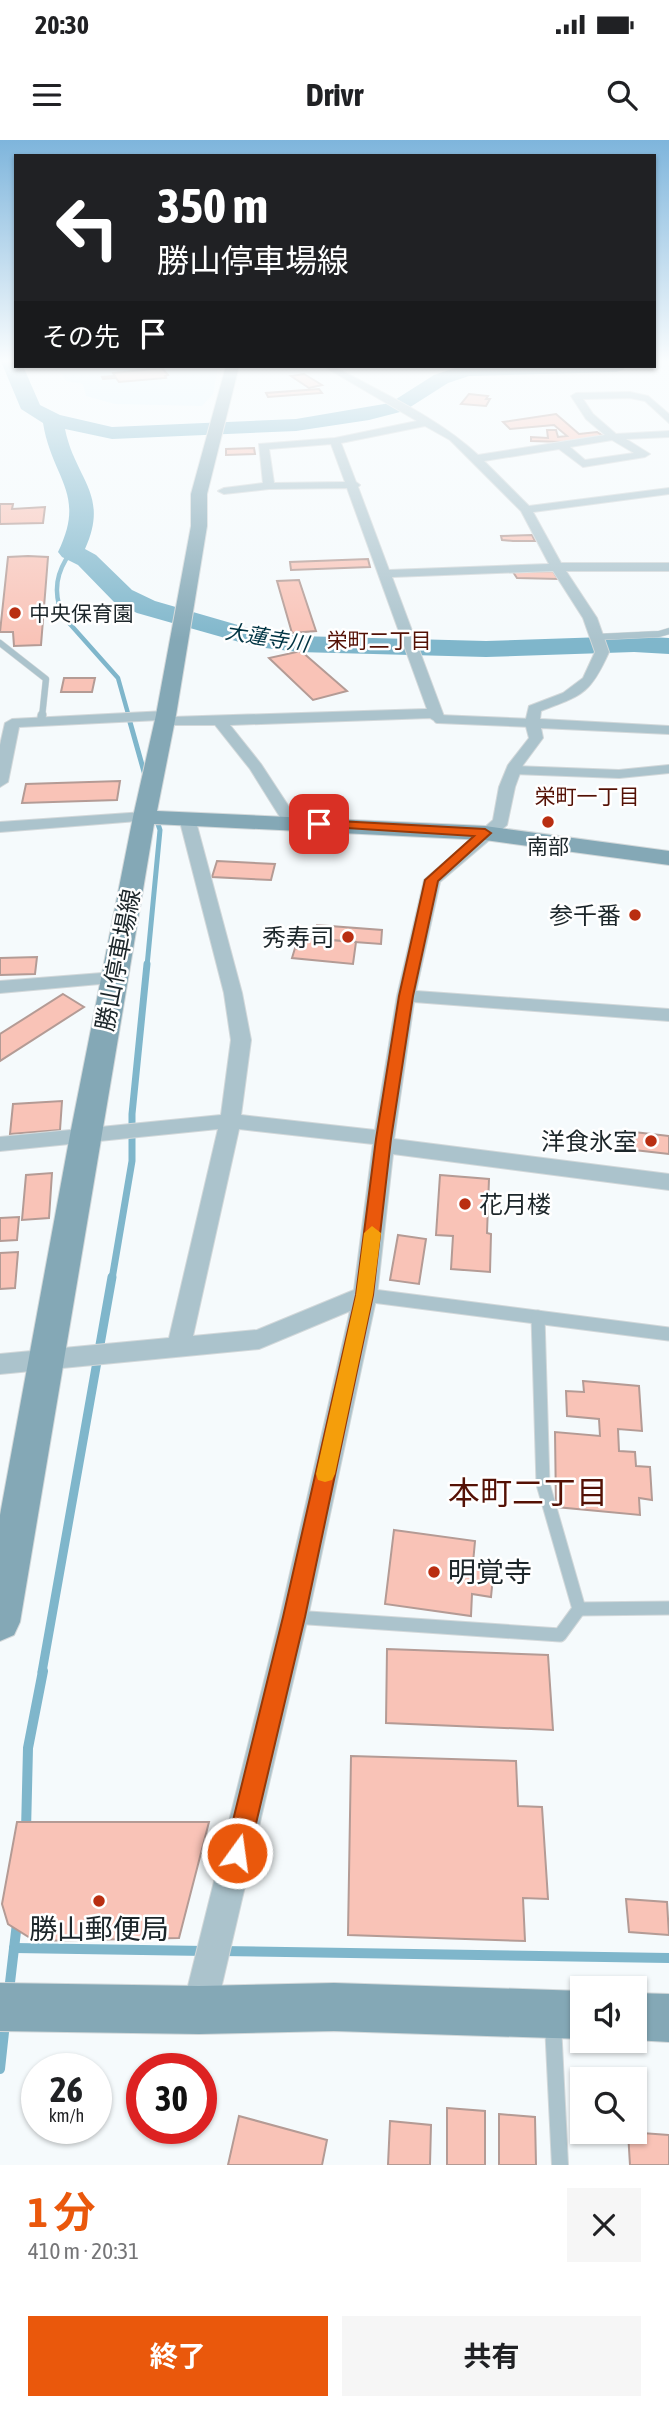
<!DOCTYPE html>
<html lang="ja">
<meta charset="utf-8">
<style>
:root{--surface:#fff;--page:#f6f6f6;--text:#202124;--muted:#757577;--accent:#ea580c}
body{margin:0;font-family:"Asap Condensed","Noto Sans JP",sans-serif;background:var(--page);color:var(--text);height:100vh;display:flex;flex-direction:column;font-size:26px;white-space:nowrap}
*{box-sizing:border-box;margin:0}
p{font-size:23px;color:var(--muted)}
.icon{flex:none;width:38px;height:38px;fill:none;stroke:currentColor;stroke-width:2;stroke-linecap:round;stroke-linejoin:round}
.map{position:relative;height:2025px;overflow:hidden}
.side{display:flex;flex-direction:column;background:var(--surface);flex:1}
.side>*{flex:none}
.hud{position:absolute;left:14px;top:14px;width:642px;height:214px;border-radius:0px;box-shadow:0 2px 5px #0004;background:#202124;color:#fff;overflow:hidden}
.fabs{position:absolute;left:570px;top:1836px;display:grid;gap:14px}
.fabs a{display:grid;place-items:center;width:77px;height:77px;border-radius:0px;background:var(--surface);box-shadow:0 2px 5px #0004;font-size:35px}
.speed{position:absolute;left:21px;top:1913px;display:flex;gap:14px;font-size:35px;font-weight:700;text-align:center}
.speed>*{display:grid;place-content:center;width:91px;height:91px;border-radius:50%;background:var(--surface);box-shadow:0 2px 5px #0004;line-height:1}
.speed small{font-size:18px;font-weight:400}
.speed .limit{border:10px solid #d22;background:#fff;color:#111}
.pin{position:absolute;display:grid;place-items:center;width:60px;height:60px;color:#fff;margin:-30px;border-radius:14px;box-shadow:0 4px 10px #0006}
.me{position:absolute;width:77px;margin:-38px;rotate:14deg;stroke-linejoin:round;filter:drop-shadow(0 0 5px #0008)}
.turn{display:flex;align-items:center;gap:24px;height:147px;padding:0 28px;font-size:32px}
.turn .icon{width:91px;height:91px;stroke-width:2.5}
.turn b{display:block;font-size:49px;line-height:60px}
.then{display:flex;align-items:center;height:66px;padding:0 28px;background:#0003;gap:14px;font-size:26px}
.round{display:grid;place-items:center;flex:none;width:74px;height:74px;border-radius:0px;background:var(--page)}
.overview{display:flex;align-items:center;justify-content:space-between;height:119px;padding:0 28px}
h1{font-size:42px;font-weight:700;line-height:52px;color:var(--accent)}
.cta{display:flex;gap:14px;margin-top:auto;padding:14px 28px}
.cta a{flex:1;height:80px;border-radius:0px;background:var(--accent);color:#fff;font-size:28px;font-weight:700;line-height:80px;text-align:center}
.cta a+a{background:var(--page);color:var(--text)}
.status{display:flex;justify-content:space-between;align-items:center;height:49px;padding:0 35px;background:var(--surface);direction:ltr}
.status svg{height:19px;fill:currentColor}
header{display:flex;justify-content:space-between;align-items:center;height:91px;padding:0 28px;background:var(--surface);font-size:32px;font-weight:700}
.map>svg:first-child{display:block}
</style>
<div class="status"><b>20:30</b><svg viewBox="0 0 49 12"><path d="M0 12V9h3v3zM5 12V6h3v6zM10 12V3h3v9zM15 12V0h3v12zM26 1h20v11H26zM47 4h2v5h-2z"/></svg></div>
<header><svg class="icon" aria-label="menu" viewBox="0 0 24 24"><path d="M4 6h16M4 12h16M4 18h16"/></svg>Drivr<svg class="icon" aria-label="search" viewBox="0 0 24 24"><circle cx="10" cy="10" r="6"/><path d="M15 15l6 6"/></svg></header>
<div class="map">
<svg width="669" height="2025" viewBox="0 0 669 2025">
<rect width="100%" height="100%" fill="#f5fafc"/>
<polygon fill="#e1f6fe" points="57,226 218,226 213,254 202,266 115,264 86,256 83,244 66,241"/>
<g fill="none" stroke-linecap="round" stroke-linejoin="round">
<path stroke="#7fb6cb" stroke-width="4.5" d="M71,412c-15,20 -18,39 -9,63l56,63 11,39"/>
<g stroke="#7fb6cb" stroke-width="5">
<polyline points="128,575 146,639"/>
<polyline points="147,826 160,690 156,678"/>
</g>
<polyline stroke="#7fb6cb" stroke-width="7" points="112,1139 132,1021 132,974 147,824"/>
<polyline stroke="#7fb6cb" stroke-width="9" points="42,1532 112,1137"/>
<g stroke="#7fb6cb" stroke-width="10">
<polyline points="26,1691 28,1608 43,1531"/>
<polyline points="14,1808 206,1811"/>
<polyline points="221,1811 669,1818"/>
<polyline points="9,1851 17,1783"/>
<polyline points="0,1929 5,1883"/>
</g>
<path fill="#7fb6cb" fill-rule="evenodd" d="M0,219h16v7h7l17,39 20,10 52,12 184,-8 94,-16 44,-28 27,-9h165l-3,4 -7,2 -147,4 -21,7 -44,28 -35,9 -73,11 -184,8 -47,-10c10,50 45,65 20,120l11,6 36,35 23,11 104,30 39,5 188,5 148,-5 35,2v16l-35,-2 -148,5 -188,-5 -41,-5 -120,-34 -23,-11 -36,-37 -16,-8 -4,-5c29,-59 -6,-73 -15,-129l-22,-14z"/>
</g>
<g fill="#f9c3b7" stroke="#b49b95" stroke-width="2">
<polygon points="162,228 168,235 165,236 166,238 119,242 116,238 103,239 102,237 115,236 113,233"/>
<polygon points="304,234 322,245 309,248 291,236"/>
<polygon points="319,249 322,253 268,257 266,253"/>
<polygon points="469,254 488,256 486,259 490,259 486,266 461,264"/>
<polygon points="556,274 579,294 597,292 603,296 564,302 531,301 531,297 548,298 547,290 556,290 558,297 567,296 554,285 510,289 503,282"/>
<polygon points="254,308 255,314 226,315 226,309"/>
<polygon points="0,364 13,364 12,369 45,367 43,383 0,384"/>
<polygon points="532,395 535,401 513,401 502,400 501,396"/>
<polygon points="28,416 48,417 41,505 14,506 13,492 0,492 8,417"/>
<polygon points="368,419 370,427 291,430 290,422"/>
<polygon points="553,431 558,439 517,438 513,432"/>
<polygon points="299,440 316,491 292,493 277,441"/>
<polygon points="301,511 347,551 313,560 269,518"/>
<polygon points="64,538 95,538 92,552 61,552"/>
<polygon points="120,641 117,660 22,663 26,644"/>
<polygon points="217,721 275,724 271,740 212,737"/>
<polygon points="317,785 382,790 381,804 314,799"/>
<polygon points="301,798 356,802 353,824 292,818 295,808 304,809 299,807"/>
<polygon points="37,817 35,834 0,835 0,818"/>
<polygon points="63,854 84,867 0,921 0,894"/>
<polygon points="62,961 60,990 10,994 13,964"/>
<polygon points="625,991 669,996 669,1014 626,1009"/>
<polygon points="52,1033 49,1078 22,1080 26,1035"/>
<polygon points="440,1035 489,1039 487,1093 491,1094 490,1132 451,1129 453,1096 436,1095"/>
<polygon points="19,1077 17,1100 0,1101 0,1078"/>
<polygon points="398,1095 426,1099 419,1144 390,1140"/>
<polygon points="18,1112 15,1148 0,1149 0,1113"/>
<polygon points="583,1241 639,1246 642,1291 618,1289 619,1311 635,1312 636,1326 650,1327 652,1360 639,1358 640,1375 556,1367 555,1292 600,1296 599,1279 567,1276 566,1251 584,1252"/>
<polygon points="394,1390 475,1401 473,1423 494,1426 491,1457 472,1454 471,1476 385,1464"/>
<polygon points="387,1509 548,1515 553,1590 386,1583"/>
<polygon points="351,1616 516,1621 518,1666 542,1667 548,1759 523,1758 525,1801 348,1795"/>
<polygon points="17,1682 209,1682 179,1798 35,1801 8,1784 2,1764"/>
<polygon points="626,1759 667,1762 669,1795 629,1792"/>
<polygon points="447,1968 485,1971 485,2025 447,2025"/>
<polygon points="499,1974 535,1977 536,2025 499,2025"/>
<polygon points="239,1976 327,2000 322,2025 228,2025"/>
<polygon points="390,1981 431,1985 430,2025 388,2025"/>
<polygon points="628,1992 669,1995 669,2025 630,2025"/>
</g>
<g fill="none" stroke-linecap="round" stroke-linejoin="round">
<g stroke="#d2d8da" stroke-width="7">
<g id="lane-far3">
<polyline points="597,497 659,494 669,491"/>
<polyline points="0,503 46,539 42,577"/>
</g>
</g>
<g stroke="#d2d8da" stroke-width="10">
<g id="lane-far2">
<polyline points="438,579 532,583"/>
<polyline points="41,581 42,575"/>
<polyline points="514,630 619,634 669,629"/>
</g>
</g>
<g stroke="#d2d8da" stroke-width="15">
<g id="lane-far1">
<polyline points="365,1155 669,1194"/>
<polyline points="579,1469 669,1468"/>
<polyline points="294,1477 560,1495 579,1469 543,1344 538,1177"/>
</g>
</g>
<g stroke="#d2d8da" stroke-width="18">
<polyline id="lane" points="553,1884 560,2025"/>
</g>
<g stroke="#d2d8da" stroke-width="2">
<g id="street">
<path d="M323,226h10c51,28 104,51 145,89l127,-20 -19,-16 -15,-23 5,-3 54,-1 18,4 21,18v9l-24,-22 -15,-3 -47,1 10,15 23,20 53,-3v6l-43,2 24,15 -5,3 -62,10 -24,-18 -75,12 45,45 140,-18v6l-136,18 28,51h108v8h-103l31,47 12,34c-19,42 -26,43 -68,59l-1,8 129,7v8l-128,-6 2,10 -20,27 -8,22 -8,38 -67,57 -24,109 253,18v12l-255,-19 -20,137 275,35v16l-276,-36 -16,141 -69,322 -92,393 -5,12 -12,5 -12,-5 -5,-12 98,-393 70,-306 -91,38 -259,25v-20l169,-16 49,-209 -218,22v-14l221,-22 10,-75 -7,-47 -45,-175 8,-5 8,5 47,175 9,47 -10,75 134,15 22,-134 27,-116 69,-60 6,-33 9,-22 21,-27 -4,-15 4,-17 34,-13 20,-15 12,-26 -12,-34 -30,-47 -161,6 53,142 -7,4 -8,-5 -200,7 31,39 38,58 -8,5 -6,-2 -35,-56 -35,-44h-50l-5,-1 -1,-4 -140,7 -11,55 -8,5v-42l5,-22 7,-4 154,-8 5,1 1,5 255,-8 -80,-221 -78,1 -45,5 -6,-3 6,-3 39,-5 -4,-39 76,-6 82,-17zM425,286l25,14 71,71 28,53 -160,6 -31,-83 2,-2 -4,-3 -15,-39zM612,300l22,13 -49,7 -15,-13zM331,304l14,38 -71,1 -5,-34zM239,989l134,15 -19,146 -97,40 -64,6z"/>
<polygon points="144,672 152,677 150,680 0,692 0,682"/>
<polygon points="115,832 124,838 122,842 0,853 0,841"/>
</g>
</g>
<g stroke="#d2d8da" stroke-width="2">
<g id="secondary">
<polygon points="226,226 239,226 207,354 207,386 176,575 157,671 485,686 669,711 669,725 485,700 154,684 20,1482 14,1495 0,1501 0,1375 70,995 133,677 156,575 191,386 191,354"/>
<polygon points="0,1843 199,1846 334,1843 583,1851 583,1899 334,1891 199,1894 0,1891"/>
<polygon points="635,1853 669,1854 669,1902 634,1900"/>
</g>
</g>
<use href="#lane-far3" stroke="#abc3cc" stroke-width="6"/>
<use href="#lane-far2" stroke="#abc3cc" stroke-width="8"/>
<use href="#lane-far1" stroke="#abc3cc" stroke-width="13"/>
<use href="#lane" stroke="#abc3cc" stroke-width="16"/>
<use href="#street" fill="#abc3cc" fill-rule="evenodd"/>
<use href="#secondary" fill="#84a8b6" fill-rule="evenodd"/>
</g>
<linearGradient id="sky" x2="0" y2="1"><stop stop-color="#7eb5dc"/><stop offset="0.44" stop-color="#fafdfe"/><stop offset="1" stop-color="#fafdfe" stop-opacity="0"/></linearGradient>
<rect width="669" height="502" fill="url(#sky)"/>
<polygon fill="#ea580c" stroke="#983908" stroke-width="2" points="319,680 485,689 491,693 438,741 413,856 391,999 373,1155 305,1477 249,1713 245,1721 237,1725 228,1721 225,1713 283,1477 356,1155 376,999 399,856 425,740 474,696 315,686 313,684"/>
<polygon fill="#f59e0b" points="372,1086 381,1093 373,1155 335,1334 332,1340 325,1342 318,1340 316,1334 356,1155 364,1093"/>
<g fill="#b92e11" stroke="#fff" stroke-width="2.5">
<circle cx="15" cy="473" r="7"/>
<circle cx="548" cy="682" r="7"/>
<circle cx="635" cy="775" r="7"/>
<circle cx="348" cy="797" r="7"/>
<circle cx="651" cy="1001" r="7"/>
<circle cx="465" cy="1064" r="7"/>
<circle cx="434" cy="1432" r="7"/>
<circle cx="99" cy="1761" r="7"/>
</g>
<g text-anchor="middle" dominant-baseline="central" stroke-width="5" stroke-linejoin="round" paint-order="stroke">
<g font-size="21" fill="#1c262a" stroke="#fff" text-anchor="start">
<text x="29" y="473">中央保育園</text>
<text x="548" y="706" text-anchor="middle">南部</text>
</g>
<g font-size="21" font-style="italic" fill="#003443" stroke="#fff">
<text transform="translate(267 497) rotate(9)">大蓮寺川</text>
</g>
<g font-size="21" fill="#541105" stroke="#fff">
<text x="379" y="500">栄町二丁目</text>
<text x="587" y="656">栄町一丁目</text>
</g>
<g font-size="24" fill="#1c262a" stroke="#fff" text-anchor="end">
<text x="621" y="775">参千番</text>
<text x="334" y="797">秀寿司</text>
<text x="637" y="1001">洋食氷室</text>
<text x="479" y="1064" text-anchor="start">花月楼</text>
</g>
<g font-size="24" fill="#1c262a" stroke="#fff">
<text transform="translate(118 820) rotate(-79)">勝山停車場線</text>
</g>
<g font-size="28" fill="#1c262a" stroke="#fff" text-anchor="start">
<text x="448" y="1432">明覚寺</text>
<text x="99" y="1789" text-anchor="middle">勝山郵便局</text>
</g>
<g font-size="32" fill="#541105" stroke="#fff">
<text x="528" y="1352">本町二丁目</text>
</g>
</g>
</svg>
<div class="fabs">
<a><svg class="icon" aria-label="sound" viewBox="0 0 24 24"><path d="M4 9h4l5-4v14l-5-4H4zM17 9q2 3 0 6"/></svg></a>
<a><svg class="icon" aria-label="search" viewBox="0 0 24 24"><circle cx="10" cy="10" r="6"/><path d="M15 15l6 6"/></svg></a>
</div>
<div class="speed"><div>26<small>km/h</small></div><div class="limit">30</div></div>
<div class="pin" style="left:319px;top:684px;background:#d93025"><svg class="icon" aria-label="arrive" viewBox="0 0 24 24"><path d="M6 21V4h12l-3 4 3 4H6"/></svg></div>
<svg class="me" style="left:237px;top:1713px" viewBox="-20 -20 40 40"><circle r="17" fill="#ea580c" stroke="#fff" stroke-width="3"/><path d="M0-11L8 9 0 5-8 9z" fill="#fff"/></svg>
<div class="hud">
<div class="turn"><svg class="icon" aria-label="left" viewBox="0 0 24 24"><path d="M17 20v-9H6M10 6l-5 5 5 5"/></svg><div><b>350 m</b>勝山停車場線</div></div>
<div class="then">その先<svg class="icon" aria-label="arrive" viewBox="0 0 24 24"><path d="M6 21V4h12l-3 4 3 4H6"/></svg></div>
</div>
</div>
<section class="side">
<div class="overview"><div><h1>1 分</h1><p>410 m · 20:31</p></div><a class="round"><svg class="icon" aria-label="close" viewBox="0 0 24 24"><path d="M6 6l12 12M18 6L6 18"/></svg></a></div>
<div class="cta"><a>終了</a><a>共有</a></div>
</section>
